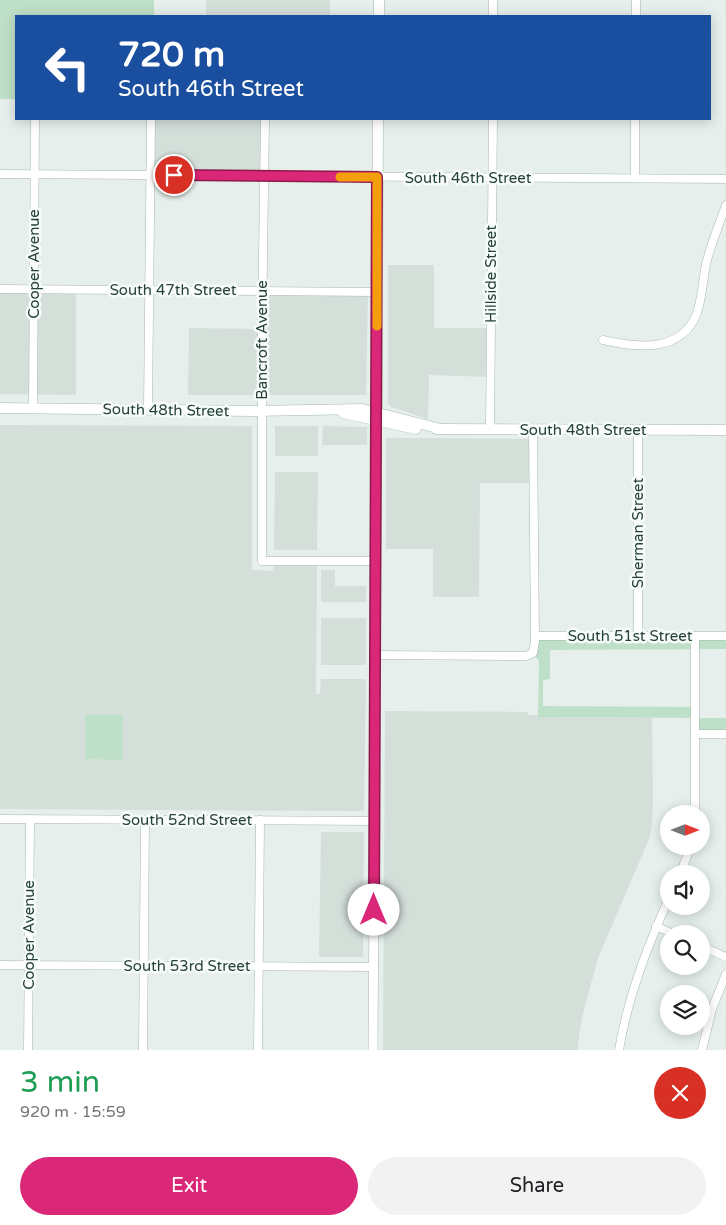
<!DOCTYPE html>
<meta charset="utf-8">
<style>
:root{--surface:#fff;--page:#f2f2f2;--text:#202124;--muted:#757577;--accent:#db2777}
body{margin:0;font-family:"Varela Round",sans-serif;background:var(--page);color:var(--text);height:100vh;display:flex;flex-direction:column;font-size:19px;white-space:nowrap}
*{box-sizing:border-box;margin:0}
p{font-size:16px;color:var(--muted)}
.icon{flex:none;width:28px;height:28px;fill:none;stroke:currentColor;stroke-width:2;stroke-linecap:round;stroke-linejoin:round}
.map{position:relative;height:1050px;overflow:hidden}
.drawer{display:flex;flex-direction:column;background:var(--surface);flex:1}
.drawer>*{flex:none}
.banner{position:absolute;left:15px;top:15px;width:696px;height:105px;border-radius:0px;box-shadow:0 2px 12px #0003;background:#1a4fa0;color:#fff;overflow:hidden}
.needle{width:32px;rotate:90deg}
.fabs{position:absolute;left:660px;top:805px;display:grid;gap:10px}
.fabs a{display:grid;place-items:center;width:50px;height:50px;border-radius:50%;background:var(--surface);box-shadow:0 2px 12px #0003;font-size:25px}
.pin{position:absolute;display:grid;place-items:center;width:42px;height:42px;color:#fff;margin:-21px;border:2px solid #fff;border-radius:50%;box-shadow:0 1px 5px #0007}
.me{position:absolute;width:55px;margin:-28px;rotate:0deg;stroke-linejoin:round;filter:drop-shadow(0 0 4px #0008)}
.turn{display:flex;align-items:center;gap:18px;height:105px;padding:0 20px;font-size:22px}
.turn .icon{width:65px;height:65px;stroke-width:2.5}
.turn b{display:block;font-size:35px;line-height:42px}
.round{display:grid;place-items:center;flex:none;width:52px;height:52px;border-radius:26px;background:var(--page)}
.headline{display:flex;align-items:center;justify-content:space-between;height:85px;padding:0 20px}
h1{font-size:30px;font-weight:600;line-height:38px;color:#1e9e55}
.cta{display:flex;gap:10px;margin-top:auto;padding:10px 20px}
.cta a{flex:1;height:58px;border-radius:30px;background:var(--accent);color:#fff;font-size:20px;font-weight:600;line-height:58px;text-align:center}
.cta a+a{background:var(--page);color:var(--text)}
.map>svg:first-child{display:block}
</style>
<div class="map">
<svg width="726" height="1050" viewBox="0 0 726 1050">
<rect width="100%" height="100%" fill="#e6efeb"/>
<g fill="#d4dfda">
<rect x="206" y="0" width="124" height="16"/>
<polygon points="151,119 265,119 263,176 149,175"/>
<polygon points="388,265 434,265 434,328 490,328 490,377 429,375 428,419 391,407 388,403"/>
<polygon points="0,289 76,290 76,395 0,394"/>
<polygon points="262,291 368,292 366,395 188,395 189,328 262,329"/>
<polygon points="0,425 252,426 252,570 273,571 274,566 317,566 316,694 320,694 321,679 366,679 364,811 0,809"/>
<rect x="275" y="426" width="43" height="30"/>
<polygon points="323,426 367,427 367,445 322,445"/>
<polygon points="386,438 533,439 534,483 480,483 479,597 433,597 433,549 386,549"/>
<polygon points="275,472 318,472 317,550 274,550"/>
<polygon points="321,570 335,570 335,586 366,586 366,602 321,602"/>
<rect x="321" y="618" width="45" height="47"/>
<polygon points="385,711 528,712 528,715 539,715 539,717 652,718 653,803 652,824 650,837 598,958 582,1017 577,1050 383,1050"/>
<polygon points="321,832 364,832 363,957 319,957"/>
</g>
<g fill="#bfe0c8">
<polygon points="0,0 154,0 154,16 16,16 16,99 0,99"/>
<polygon points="535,636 726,636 726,649 550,650 550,679 543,680 543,706 695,707 695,718 726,718 726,734 695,734 695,718 538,717 539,661 533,653"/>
<polygon points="85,715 123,715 123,760 85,759"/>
</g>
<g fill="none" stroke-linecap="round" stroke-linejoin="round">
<g stroke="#a8b8b2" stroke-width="9">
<g id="minor">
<polyline points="493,16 493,0"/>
<polyline points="636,16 636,0"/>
<polyline points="265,119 262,329 262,561 376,561"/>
<polyline points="0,174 726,179"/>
<polyline points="635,178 635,119"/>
<polyline points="0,289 377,292"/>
<path d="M603,340c34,8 79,13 94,-27 5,-15 6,-33 9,-49 5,-20 13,-39 20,-59"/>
<polyline points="33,408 35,119"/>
<polyline points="148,409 151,119"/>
<polyline points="490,429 493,119"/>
<polyline points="535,636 726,636"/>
<polyline points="638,636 638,430"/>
<polyline points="376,655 526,656 533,653 535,641 533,429"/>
<polyline points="695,734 726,734"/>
<polyline points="695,814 695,636"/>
<polyline points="0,819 374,821"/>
<polyline points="680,874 691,846"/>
<polyline points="656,926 673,934"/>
<polyline points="701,946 726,957"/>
<polyline points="0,965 374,967"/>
<polyline points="28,1050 30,819"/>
<polyline points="143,1050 145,820"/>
<polyline points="258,1050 260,820"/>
<path d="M619,1050c9,-54 28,-102 50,-152"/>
<polyline points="702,1050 712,1009 726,974"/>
</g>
</g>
<g stroke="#a8b8b2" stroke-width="10">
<polyline id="tertiary" points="373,1050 377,421"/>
</g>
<g stroke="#a4bbb3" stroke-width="11">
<g id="secondary">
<polyline points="379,16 379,0"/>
<polyline points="0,408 252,411 362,409 441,429"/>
<polyline points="343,413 416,429"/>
<polyline points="377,417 378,119"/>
<polyline points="436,429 726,430"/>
</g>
</g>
<use href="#minor" stroke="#fff" stroke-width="8"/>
<use href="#tertiary" stroke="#fff" stroke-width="9"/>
<use href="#secondary" stroke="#fff" stroke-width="10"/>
</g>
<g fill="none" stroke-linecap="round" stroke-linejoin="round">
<g stroke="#8e194d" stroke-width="12">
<polyline id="route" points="174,175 377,177 374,910"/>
</g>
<use href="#route" stroke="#db2777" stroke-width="9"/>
<polyline stroke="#f59e0b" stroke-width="9" points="340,177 377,177 377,326"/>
</g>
<g text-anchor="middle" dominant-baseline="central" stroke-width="5" stroke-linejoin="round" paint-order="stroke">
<g font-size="15" fill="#24423a" stroke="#f7fbf9">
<text x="468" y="178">South 46th Street</text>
<text transform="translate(34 264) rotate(-90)">Cooper Avenue</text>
<text transform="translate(491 274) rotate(-90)">Hillside Street</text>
<text x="173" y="290">South 47th Street</text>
<text transform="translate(262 340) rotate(-90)">Bancroft Avenue</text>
<text transform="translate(166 410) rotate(1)">South 48th Street</text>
<text x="583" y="430">South 48th Street</text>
<text transform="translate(638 533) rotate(-90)">Sherman Street</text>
<text x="630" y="636">South 51st Street</text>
<text x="187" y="820">South 52nd Street</text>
<text transform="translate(29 935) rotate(-90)">Cooper Avenue</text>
<text x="187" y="966">South 53rd Street</text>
</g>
</g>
</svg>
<div class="fabs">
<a><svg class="needle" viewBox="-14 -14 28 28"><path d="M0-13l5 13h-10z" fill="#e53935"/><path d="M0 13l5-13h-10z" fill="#757577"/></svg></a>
<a><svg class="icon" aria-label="sound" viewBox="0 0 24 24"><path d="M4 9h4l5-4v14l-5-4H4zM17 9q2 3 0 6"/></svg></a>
<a><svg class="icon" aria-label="search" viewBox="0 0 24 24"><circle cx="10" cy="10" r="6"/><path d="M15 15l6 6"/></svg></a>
<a><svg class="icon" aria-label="layers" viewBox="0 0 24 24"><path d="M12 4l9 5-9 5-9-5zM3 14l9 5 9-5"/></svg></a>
</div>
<div class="pin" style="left:174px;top:175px;background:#d93025"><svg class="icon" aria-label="arrive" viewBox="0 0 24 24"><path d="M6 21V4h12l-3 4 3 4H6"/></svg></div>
<svg class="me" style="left:374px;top:910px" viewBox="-20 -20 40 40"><circle r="19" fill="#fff"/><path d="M0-13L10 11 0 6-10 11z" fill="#db2777"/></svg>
<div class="banner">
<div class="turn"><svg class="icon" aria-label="left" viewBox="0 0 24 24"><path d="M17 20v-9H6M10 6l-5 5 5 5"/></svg><div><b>720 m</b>South 46th Street</div></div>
</div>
</div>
<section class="drawer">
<div class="headline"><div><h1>3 min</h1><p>920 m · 15:59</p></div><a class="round" style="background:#d93025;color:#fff"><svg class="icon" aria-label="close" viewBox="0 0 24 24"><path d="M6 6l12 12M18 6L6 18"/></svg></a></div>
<div class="cta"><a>Exit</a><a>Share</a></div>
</section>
